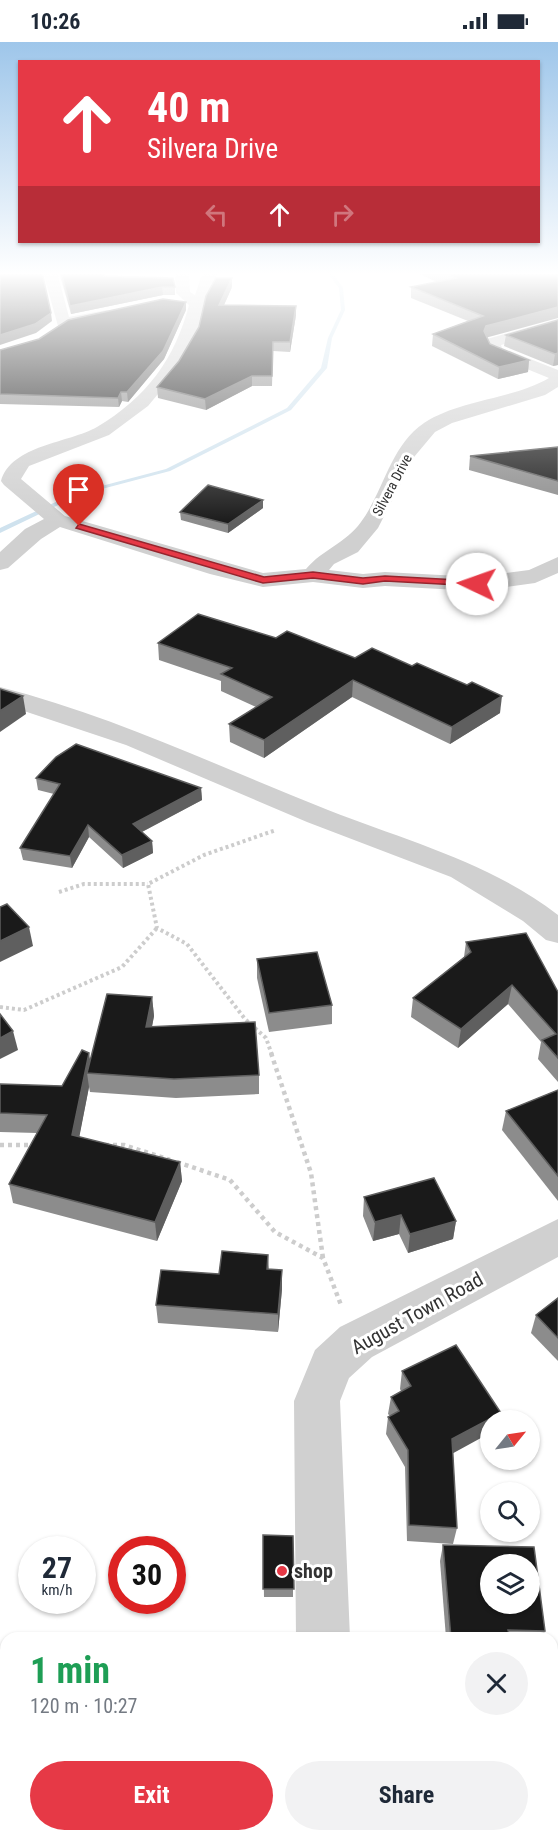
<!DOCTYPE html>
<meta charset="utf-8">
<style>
:root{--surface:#fff;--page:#f2f2f3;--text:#1f2937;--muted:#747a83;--accent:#e63946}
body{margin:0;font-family:"Roboto Condensed",sans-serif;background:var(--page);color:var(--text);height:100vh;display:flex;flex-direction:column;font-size:22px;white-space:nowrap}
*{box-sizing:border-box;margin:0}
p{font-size:20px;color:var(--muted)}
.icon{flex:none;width:33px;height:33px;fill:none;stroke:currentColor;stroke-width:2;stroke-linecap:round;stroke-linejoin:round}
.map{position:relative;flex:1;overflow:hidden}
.sheet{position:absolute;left:0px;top:1590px;width:558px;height:210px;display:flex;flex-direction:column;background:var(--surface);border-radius:18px 18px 0 0;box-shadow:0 2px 4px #0004}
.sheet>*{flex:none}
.top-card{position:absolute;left:18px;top:18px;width:522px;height:183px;border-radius:0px;box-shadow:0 2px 4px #0004;background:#e63946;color:#fff;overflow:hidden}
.needle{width:39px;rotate:60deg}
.controls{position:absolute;left:480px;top:1368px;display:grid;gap:12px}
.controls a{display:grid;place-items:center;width:60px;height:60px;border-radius:50%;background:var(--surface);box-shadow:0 2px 4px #0004;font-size:30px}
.speed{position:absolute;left:18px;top:1494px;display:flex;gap:12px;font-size:30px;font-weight:700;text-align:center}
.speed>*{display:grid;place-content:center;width:78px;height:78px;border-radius:50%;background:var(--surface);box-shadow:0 2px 4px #0004;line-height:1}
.speed small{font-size:15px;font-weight:400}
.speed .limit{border:9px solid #d22;background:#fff;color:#111}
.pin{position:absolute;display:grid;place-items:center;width:51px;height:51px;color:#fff;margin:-62px -26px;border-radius:50% 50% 50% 0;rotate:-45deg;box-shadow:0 0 6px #0007}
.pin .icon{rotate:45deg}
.me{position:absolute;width:66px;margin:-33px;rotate:273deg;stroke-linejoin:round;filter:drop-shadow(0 0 4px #0008)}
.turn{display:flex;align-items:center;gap:21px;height:126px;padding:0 30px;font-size:27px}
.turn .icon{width:78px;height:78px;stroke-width:2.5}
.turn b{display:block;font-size:42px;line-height:51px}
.lanes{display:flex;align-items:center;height:57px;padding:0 30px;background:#0003;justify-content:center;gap:30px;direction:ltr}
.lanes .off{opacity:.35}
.round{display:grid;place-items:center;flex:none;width:63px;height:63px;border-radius:32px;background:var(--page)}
.head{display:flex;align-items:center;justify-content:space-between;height:102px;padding:0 30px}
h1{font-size:36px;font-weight:700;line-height:45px;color:#1e9e55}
.primary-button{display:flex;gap:12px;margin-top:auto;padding:12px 30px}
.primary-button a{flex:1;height:69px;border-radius:36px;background:var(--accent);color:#fff;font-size:24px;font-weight:700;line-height:69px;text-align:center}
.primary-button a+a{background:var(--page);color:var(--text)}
.status{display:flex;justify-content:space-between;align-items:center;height:42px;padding:0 30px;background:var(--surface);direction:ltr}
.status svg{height:16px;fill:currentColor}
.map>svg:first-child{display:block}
</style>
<div class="status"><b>10:26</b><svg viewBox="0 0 49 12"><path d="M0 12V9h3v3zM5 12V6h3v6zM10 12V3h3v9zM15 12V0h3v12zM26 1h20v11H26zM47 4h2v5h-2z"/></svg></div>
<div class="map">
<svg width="558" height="1800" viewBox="0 0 558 1800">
<rect width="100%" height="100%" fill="#fff"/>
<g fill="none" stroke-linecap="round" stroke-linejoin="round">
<polygon fill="#cfe2ee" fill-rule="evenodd" points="327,230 332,230 343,246 345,268 332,296 327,326 291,368 170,429 79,453 0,491 0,486 75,451 166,427 287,366 321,326 328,296 341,268 339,246"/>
<g stroke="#cdcdcd" stroke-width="4" stroke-dasharray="3 3" stroke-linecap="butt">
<polyline points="59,850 84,842 148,842"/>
<polyline points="0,965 24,968 122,925 157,886"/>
<polyline points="272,1013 266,996 245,977 187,902 157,886 148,842 204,813 276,788"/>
</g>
<g stroke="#cdcdcd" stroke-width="4.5" stroke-dasharray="4 4" stroke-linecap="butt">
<polyline points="271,1011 311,1131 323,1216"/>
<polyline points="0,1103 35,1103"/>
<polyline points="105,1103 124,1103 170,1118"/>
<polyline points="177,1120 230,1138 275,1190 323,1216 341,1263"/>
</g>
<g fill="#d0d0d0" fill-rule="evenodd">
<polygon points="43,230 57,230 69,275 107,268 114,272 112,275 63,286 58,284"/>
<path d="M175,230h14l1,20 5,3 8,-23h14l-3,14 -10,18 -7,32 -19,34 -30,36 -39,29 -80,31 -8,13 44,37 198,57 43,-4c17,-20 39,-25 55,-47 23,-31 29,-76 63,-99 37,-24 87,-23 125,-45l-59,-24 -5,-8 2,-7 71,-20v10l-57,16 1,3 56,22v17l-13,8 -93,28 -17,9 -21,25 -36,71 -20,24 -24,12 -5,6 34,4 22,-2 92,5 52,-7 29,-13v16l-23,10 -58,8 -92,-5 -22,2 -50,-6 -50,5 -53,-13 -150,-47 -19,12 -33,29 -8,2v-18l25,-23 19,-10 -40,-34 -3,-4c10,-36 68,-38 96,-54 49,-29 78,-68 92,-122l-13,-12z"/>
<path d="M0,645c114,29 219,80 328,123 79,31 161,52 230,105v28l-12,-3 -23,-19 -72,-44 -144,-55 -181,-77 -126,-42z"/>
<polygon points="558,1177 558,1215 372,1315 349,1336 340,1359 350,1596 296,1596 294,1359 315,1308 340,1285"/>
<polygon points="299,1794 357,1794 358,1800 300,1800"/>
</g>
</g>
<g fill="#8c8c8c">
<polygon points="59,230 104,230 104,234 175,245 175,253 163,253 71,272"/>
<polygon points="415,230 558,230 487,295 490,302 529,318 528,330 498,337 432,304 433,292 468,279 411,256 411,245 437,240"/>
<polygon points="232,245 224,263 296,264 296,273 290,310 273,309 272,344 252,344 206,368 158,356 157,345 179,319"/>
<polygon points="186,268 164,317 128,360 122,359 119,365 0,362 0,308"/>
<polygon points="558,278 558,323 553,324 504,304 506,293"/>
<polygon points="558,405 558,453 469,428 470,414"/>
<polygon points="263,466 228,491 181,478 180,470"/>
<polygon points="276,596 355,616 500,671 450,702 352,655 264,716 230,700 229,682 256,665 221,649 221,639 159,618 158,601"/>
<polygon points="36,736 201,746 202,758 142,790 152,799 153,811 123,826 89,795 72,826 23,818 20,806 54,752 38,748"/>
<polygon points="466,900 558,950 558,1040 538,1017 541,1000 508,962 458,1006 411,975 413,956 464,915"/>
<polygon points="257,917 332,963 332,982 269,990 257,936"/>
<polygon points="152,955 154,974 152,985 259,1033 259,1052 176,1056 90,1050 89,1045 79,1095 180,1120 182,1139 157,1199 13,1161 9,1142 37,1091 0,1090 0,1042 62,1044"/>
<polygon points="558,1048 558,1159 502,1088 506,1069"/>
<polygon points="364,1155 456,1179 453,1197 408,1211 399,1192 373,1199 363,1174"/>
<polygon points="268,1213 269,1227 282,1247 278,1290 158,1281 156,1263 219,1232"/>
<polygon points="558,1256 558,1319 531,1291 536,1273"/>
<polygon points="402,1329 453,1412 457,1486 453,1502 407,1499 405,1425 386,1392 388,1375 390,1374 388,1372 391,1355 401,1349 400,1347"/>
<polygon points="263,1493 293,1494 293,1555 264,1555"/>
<polygon points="443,1503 545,1589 542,1596 446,1596 440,1519"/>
<polygon points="428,1794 517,1794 518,1800 429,1800"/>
</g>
<g fill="#5f5f5f">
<polygon points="232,236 232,245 220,272 219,263"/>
<polygon points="162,245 163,253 71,272 70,264"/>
<polygon points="186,260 186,268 164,317 128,360 127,350"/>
<polygon points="296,264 296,273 290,310 290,300"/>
<polygon points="558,265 558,276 485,296 484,289 486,284"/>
<polygon points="51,271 52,279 36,291 0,303 0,293"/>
<polygon points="558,311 558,323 553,324 555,312"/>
<polygon points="529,318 528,330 498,337 499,325"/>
<polygon points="252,334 252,344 206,368 205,357"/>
<polygon points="121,350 122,359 119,365 118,356"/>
<polygon points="263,458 263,466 228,491 228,482"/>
<polygon points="353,638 352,655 264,716 264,698"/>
<polygon points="23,654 26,672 0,690 0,669"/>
<polygon points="502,654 500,671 450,702 452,685"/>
<polygon points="201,746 202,758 134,794 133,782"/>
<polygon points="88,783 89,795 72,826 70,814"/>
<polygon points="152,799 153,811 123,826 122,813"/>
<polygon points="29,885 33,904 0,920 0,899"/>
<polygon points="512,943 508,962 458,1006 461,987"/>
<polygon points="152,955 154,974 148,1004 146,985"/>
<polygon points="13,989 18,1008 0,1017 0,996"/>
<polygon points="89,1011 92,1030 87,1031 89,1045 76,1112 72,1093"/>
<polygon points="180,1120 182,1139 157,1199 155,1180"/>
<polygon points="401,1173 399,1192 373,1199 375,1180"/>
<polygon points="456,1179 453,1197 408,1211 410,1192"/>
<polygon points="282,1228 282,1247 278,1290 278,1272"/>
<polygon points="501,1371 499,1378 490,1378 490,1391 448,1414 452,1397"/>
</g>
<g fill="#1a1a1a" stroke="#5f5f5f" stroke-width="1.5" fill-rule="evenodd">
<polygon points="0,230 42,230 51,271 35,282 0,293"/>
<polygon points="61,230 104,230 104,234 173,236 175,245 162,245 70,264"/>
<polygon points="442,230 558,230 558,265 486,284 484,289 490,302 529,318 499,325 433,292 483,274 411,245 456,236"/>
<polygon points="216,236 232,236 219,263 296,264 290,300 273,300 272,334 252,334 205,357 157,345 179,319 199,285 206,254"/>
<polygon points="163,257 186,260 163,309 127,350 121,350 118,356 0,352 0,308 39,297 68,278"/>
<polygon points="558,278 558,311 555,312 506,293"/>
<polygon points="558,405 558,439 470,414"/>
<polygon points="208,443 263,458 228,482 180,470"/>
<polygon points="198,572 276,596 287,589 355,616 372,606 412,624 417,621 467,643 472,640 502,654 452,685 353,638 264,698 229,682 272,655 221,632 232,626 158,601"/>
<polygon points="0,647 23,654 0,669"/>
<polygon points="76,702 201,746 133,782 152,799 122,813 88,783 70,814 20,806 60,742 36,736 56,715"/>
<polygon points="7,862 29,885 0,899 0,865"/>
<polygon points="526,891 558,950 558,1016 542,998 556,992 512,943 461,987 413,956 471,910 466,900"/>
<polygon points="317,910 332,963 269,971 257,917"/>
<polygon points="107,952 152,955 146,985 255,980 259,1033 174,1037 87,1031"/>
<polygon points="0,972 13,989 0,996"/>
<polygon points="82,1008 89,1011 72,1093 180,1120 155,1180 9,1142 47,1073 0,1071 0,1042 62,1044"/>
<polygon points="558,1048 558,1134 506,1069"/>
<polygon points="434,1136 456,1179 410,1192 401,1173 375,1180 364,1155"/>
<polygon points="222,1209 268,1213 267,1227 282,1228 278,1272 156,1263 161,1228 219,1232"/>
<polygon points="558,1256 558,1296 536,1273"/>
<polygon points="456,1303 501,1371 452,1397 457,1486 409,1483 408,1408 388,1375 399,1369 391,1355 411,1344 402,1329"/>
<polygon points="263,1493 293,1494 294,1547 263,1547"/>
<path d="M443,1503l91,2 11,84 -37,-1 2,8h-59zM490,1522h40v40h-40z"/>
<polygon points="434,1794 517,1794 518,1800 435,1800"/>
</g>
<linearGradient id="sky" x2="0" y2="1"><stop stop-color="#9ec6ea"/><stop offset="0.48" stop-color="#fff"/><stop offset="1" stop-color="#fff" stop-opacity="0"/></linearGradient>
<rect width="558" height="482" fill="url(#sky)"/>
<polygon fill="#e63946" stroke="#96252e" stroke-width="1.5" points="79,482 264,535 313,530 363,536 385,534 477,539 482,542 477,544 385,539 363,542 313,536 263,541 76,486"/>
<circle fill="#e63946" stroke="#fff" stroke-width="2" cx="282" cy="1529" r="6"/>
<g text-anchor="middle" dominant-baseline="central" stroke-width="6" stroke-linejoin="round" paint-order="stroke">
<g font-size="14" fill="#333" stroke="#fff">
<text transform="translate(392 443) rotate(-62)">Silvera Drive</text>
</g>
<g font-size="20" fill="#333" stroke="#fff">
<text transform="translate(417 1271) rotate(-29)">August Town Road</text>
</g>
<g font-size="20" font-weight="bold" fill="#333" stroke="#fff" text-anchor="start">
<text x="294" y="1529">shop</text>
</g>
</g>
</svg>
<div class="controls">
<a><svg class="needle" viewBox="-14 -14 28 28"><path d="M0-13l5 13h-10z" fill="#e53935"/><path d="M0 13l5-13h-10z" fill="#747a83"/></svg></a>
<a><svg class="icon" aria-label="search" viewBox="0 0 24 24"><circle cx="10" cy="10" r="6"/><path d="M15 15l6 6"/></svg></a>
<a><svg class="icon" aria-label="layers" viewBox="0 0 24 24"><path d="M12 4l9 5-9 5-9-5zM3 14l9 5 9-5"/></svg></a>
</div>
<div class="speed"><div>27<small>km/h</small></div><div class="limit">30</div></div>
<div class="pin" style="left:79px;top:484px;background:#d93025"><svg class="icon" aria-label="arrive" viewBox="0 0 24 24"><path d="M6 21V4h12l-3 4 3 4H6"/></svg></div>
<svg class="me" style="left:477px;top:542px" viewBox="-20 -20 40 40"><circle r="19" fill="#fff"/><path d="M0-13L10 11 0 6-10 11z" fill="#e63946"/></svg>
<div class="top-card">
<div class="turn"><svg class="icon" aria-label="ahead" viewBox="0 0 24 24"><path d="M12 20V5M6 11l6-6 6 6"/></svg><div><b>40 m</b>Silvera Drive</div></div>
<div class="lanes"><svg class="icon off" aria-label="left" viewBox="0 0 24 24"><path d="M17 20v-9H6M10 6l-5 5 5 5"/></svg><svg class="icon" aria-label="ahead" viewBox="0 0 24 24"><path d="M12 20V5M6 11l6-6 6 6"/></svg><svg class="icon off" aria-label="right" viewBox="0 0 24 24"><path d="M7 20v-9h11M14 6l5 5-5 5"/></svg></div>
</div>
<section class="sheet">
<div class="head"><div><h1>1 min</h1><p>120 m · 10:27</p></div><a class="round"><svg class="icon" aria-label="close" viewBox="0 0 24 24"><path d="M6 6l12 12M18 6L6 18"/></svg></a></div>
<div class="primary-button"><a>Exit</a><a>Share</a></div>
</section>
</div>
